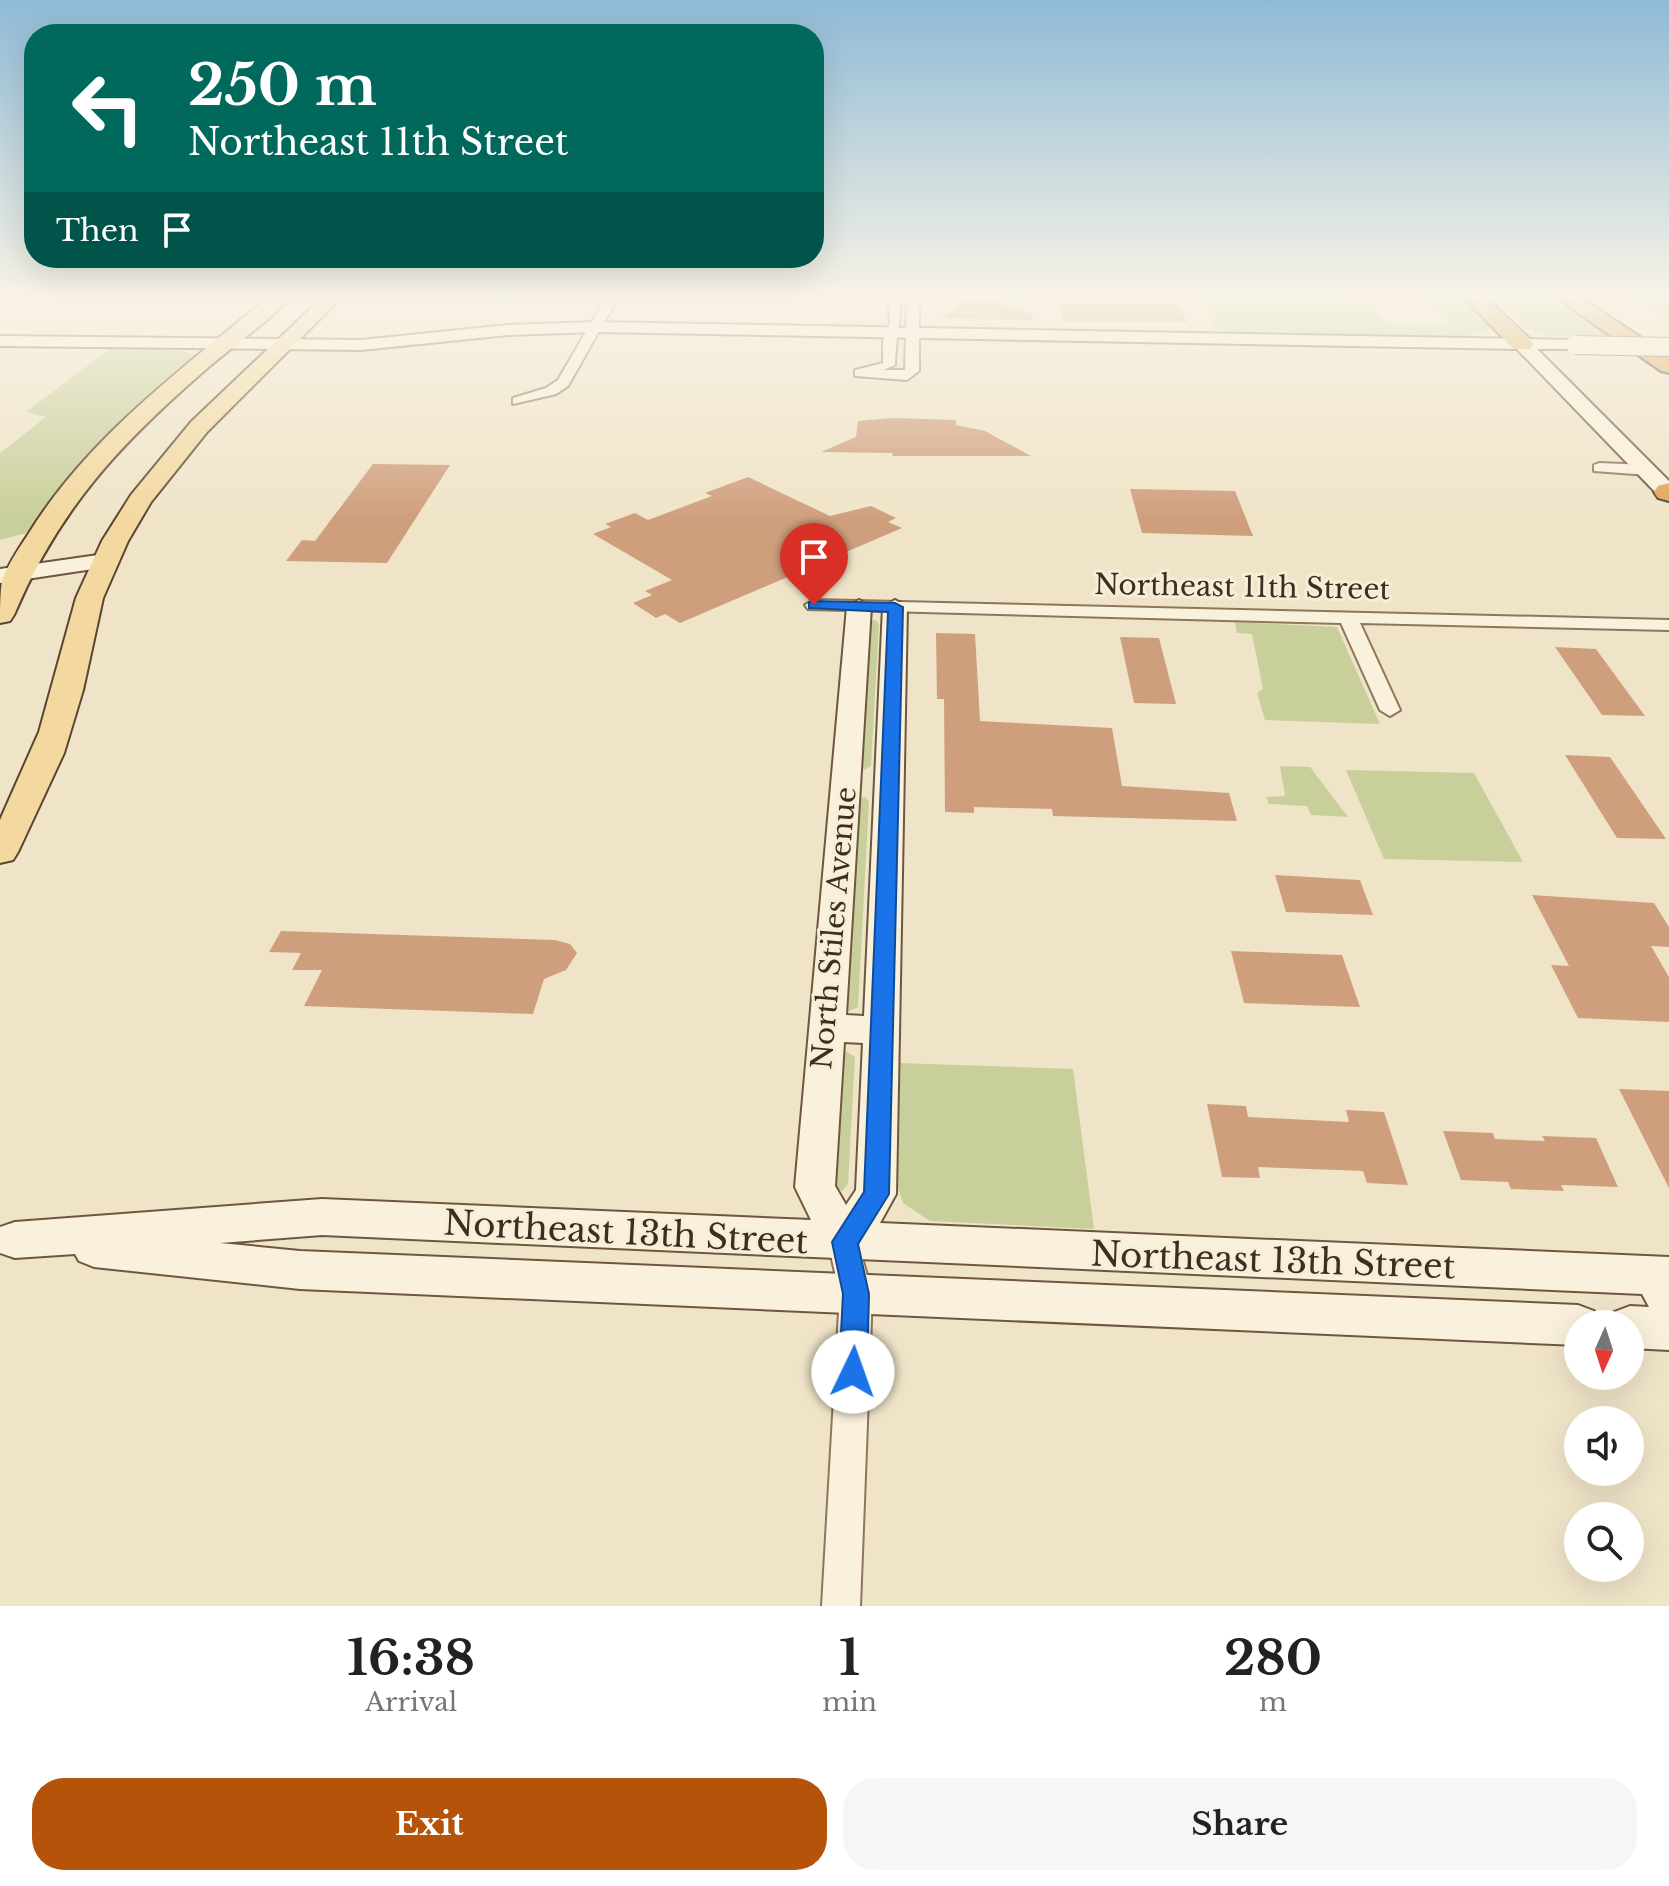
<!DOCTYPE html>
<style>
:root{--surface:#fff;--page:#f6f6f6;--text:#222;--muted:#767676;--accent:#b45309}
body{margin:0;font-family:"Libre Baskerville",serif;background:var(--page);color:var(--text);height:100vh;display:flex;flex-direction:column;font-size:30px;white-space:nowrap}
*{box-sizing:border-box;margin:0}
p{font-size:26px;color:var(--muted)}
.icon{flex:none;width:44px;height:44px;fill:none;stroke:currentColor;stroke-width:2;stroke-linecap:round;stroke-linejoin:round}
.map{position:relative;height:1606px;overflow:hidden}
.details{display:flex;flex-direction:column;background:var(--surface);flex:1}
.details>*{flex:none}
.top-card{position:absolute;left:24px;top:24px;width:800px;height:244px;border-radius:32px;box-shadow:0 8px 32px #0002;background:#00695c;color:#fff;overflow:hidden}
.needle{width:52px;rotate:183deg}
.fabs{position:absolute;left:1564px;top:1310px;display:grid;gap:16px}
.fabs a{display:grid;place-items:center;width:80px;height:80px;border-radius:50%;background:var(--surface);box-shadow:0 8px 32px #0002;font-size:40px}
.pin{position:absolute;display:grid;place-items:center;width:68px;height:68px;color:#fff;margin:-82px -34px;border-radius:50% 50% 50% 0;rotate:-45deg;box-shadow:0 0 8px #0007}
.pin .icon{rotate:45deg}
.me{position:absolute;width:88px;margin:-44px;rotate:3deg;stroke-linejoin:round;filter:drop-shadow(0 0 6px #0008)}
.turn{display:flex;align-items:center;gap:28px;height:168px;padding:0 32px;font-size:36px}
.turn .icon{width:104px;height:104px;stroke-width:2.5}
.turn b{display:block;font-size:56px;line-height:68px}
.then{display:flex;align-items:center;height:76px;padding:0 32px;background:#0003;gap:16px;font-size:30px}
.eta{display:flex;justify-content:space-evenly;align-items:center;height:136px;text-align:center}
.eta b{font-size:48px;font-weight:800;line-height:56px}
.cta{display:flex;gap:16px;margin-top:auto;padding:16px 32px}
.cta a{flex:1;height:92px;border-radius:32px;background:var(--accent);color:#fff;font-size:32px;font-weight:800;line-height:92px;text-align:center}
.cta a+a{background:var(--page);color:var(--text)}
.map>svg:first-child{display:block}
</style>
<div class="map">
<svg width="1669" height="1606" viewBox="0 0 1669 1606">
<rect width="100%" height="100%" fill="#f0e4c8"/>
<g fill="#c9cf9b">
<polygon points="1420,294 1456,294 1489,325 1489,331 1464,336 1233,332 1214,326 1202,302 1213,298 1362,303 1372,305 1386,324 1450,325"/>
<polygon points="1491,294 1542,294 1610,337 1554,336 1529,330"/>
<polygon points="1624,294 1669,294 1669,320"/>
<polygon points="110,349 184,351 199,357 85,458 26,533 0,540 0,453 46,417 26,412"/>
<polygon points="875,620 879,624 871,766 864,770 860,766 870,621"/>
<polygon points="1235,622 1337,627 1380,724 1265,720 1257,693 1263,689 1252,634 1237,633"/>
<polygon points="1280,766 1310,767 1348,817 1311,815 1307,806 1268,804 1267,797 1285,796"/>
<polygon points="1346,770 1474,773 1523,862 1384,859"/>
<polygon points="865,797 869,802 858,1007 848,1012 859,799"/>
<polygon points="844,1050 855,1057 848,1184 842,1191 834,1187 841,1053"/>
<polygon points="898,1063 1073,1069 1094,1229 930,1221 903,1203 895,1179"/>
</g>
<g fill="#cf9f7d">
<polygon points="1057,294 1174,294 1187,322 1063,322"/>
<polygon points="957,297 1004,298 1005,305 1033,314 1033,320 941,318 958,309"/>
<polygon points="893,418 956,420 956,425 985,431 1031,456 892,456 893,453 821,452 856,437 858,421"/>
<polygon points="373,464 450,465 387,563 286,561 302,540 315,541"/>
<polygon points="748,477 830,516 871,506 896,518 888,522 902,528 680,623 665,614 656,618 633,603 652,595 645,591 672,580 593,534 611,527 605,524 635,513 648,520 712,496 705,493"/>
<polygon points="1130,489 1235,491 1253,536 1142,533"/>
<polygon points="936,633 975,634 980,721 1112,728 1122,786 1229,793 1237,821 1053,816 1052,809 974,807 974,813 945,812 944,699 937,699"/>
<polygon points="1120,637 1159,638 1176,704 1134,703"/>
<polygon points="1555,647 1596,649 1645,716 1602,715"/>
<polygon points="1565,755 1610,757 1666,839 1617,838"/>
<polygon points="1275,875 1360,880 1373,915 1286,912"/>
<polygon points="1532,895 1654,903 1669,927 1669,947 1651,946 1669,977 1669,1022 1578,1018 1551,965 1569,966"/>
<polygon points="281,931 555,940 570,944 577,953 566,970 544,979 533,1014 304,1006 322,970 292,970 301,953 269,952"/>
<polygon points="1231,951 1342,955 1360,1007 1244,1003"/>
<polygon points="1619,1089 1669,1091 1669,1188"/>
<polygon points="1207,1104 1246,1106 1248,1117 1349,1122 1346,1110 1384,1112 1408,1185 1367,1183 1363,1171 1258,1167 1260,1178 1222,1177"/>
<polygon points="1443,1131 1493,1133 1495,1139 1545,1141 1542,1136 1596,1138 1618,1187 1561,1185 1564,1191 1511,1189 1508,1182 1461,1180"/>
</g>
<g fill="none" stroke-linecap="round" stroke-linejoin="round">
<g stroke="#8d765c" stroke-width="4">
<g id="street">
<polygon points="608,294 620,294 568,386 556,394 513,404 513,398 546,388 558,380"/>
<path d="M888,294h12c2,25 -5,46 -5,71l-12,5h22l2,-76h12v77l-12,9 -52,-4v-6l28,-7v-22l7,-18z"/>
<polygon points="1599,463 1648,465 1656,470 1648,475 1594,471 1594,465"/>
<polygon points="814,600 1669,620 1669,630 1360,623 1400,710 1390,716 1380,710 1341,623 808,609 805,605"/>
<polygon points="844,1229 855,1232 872,1294 860,1606 822,1606 840,1294 828,1242 833,1232"/>
</g>
</g>
<g stroke="#6f573f" stroke-width="4">
<g id="secondary">
<polygon points="596,322 1575,340 1581,341 1581,349 1537,349 1669,481 1669,499 1661,498 1517,349 596,332 508,335 361,350 0,346 0,336 361,340 508,325"/>
<polygon points="105,554 117,561 113,566 0,583 0,569"/>
<path d="M859,600l12,7 -25,408 18,1 19,-409 12,-7 12,7 -11,587 -16,29 789,34v93l-39,-2v-24h-21l5,-12 16,-6 19,1 -7,-13 -1320,-59 -102,8 80,8 1278,54 16,6 6,13h-22v21l-1278,-56 -206,-22 -15,-6 -4,-7 -60,4 -15,-5v-26l15,-5 307,-23 489,21 -16,-33 52,-580zM844,1042l19,1 -7,147 -10,15 -11,-19z"/>
</g>
</g>
<g stroke="#5b4430" stroke-width="4">
<g id="primary">
<path d="M272,294h20c-23,29 -60,52 -88,77 -86,75 -145,138 -190,244l-4,6 -10,2c0,-13 0,-30 2,-42 6,-17 17,-33 27,-48 60,-97 157,-167 243,-239z"/>
<polygon points="326,294 345,294 207,432 151,502 128,541 103,598 83,690 64,753 18,852 13,860 0,863 0,820 39,732 76,598 102,541 131,495 191,422"/>
</g>
</g>
<g stroke="#5b4430" stroke-width="4">
<g id="highway">
<polygon points="1460,294 1482,294 1530,339 1533,344 1530,349 1514,349"/>
<polygon points="1551,294 1575,294 1669,356 1669,373 1661,371"/>
<polygon points="1669,483 1669,501 1658,498 1654,492 1658,486"/>
</g>
</g>
<use href="#street" fill="#faf1dc" fill-rule="evenodd"/>
<use href="#secondary" fill="#faf1dc" fill-rule="evenodd"/>
<use href="#primary" fill="#f3d9a0" fill-rule="evenodd"/>
<use href="#highway" fill="#e0a458" fill-rule="evenodd"/>
<g stroke="#6f573f" stroke-width="20" stroke-linecap="butt">
<polyline id="secondary-bridge" points="1575,345 1669,347"/>
</g>
<use href="#secondary-bridge" stroke="#faf1dc" stroke-width="18"/>
</g>
<linearGradient id="sky" x2="0" y2="1"><stop stop-color="#8fbad6"/><stop offset="0.57" stop-color="#f8f3e6"/><stop offset="1" stop-color="#f8f3e6" stop-opacity="0"/></linearGradient>
<rect width="1669" height="519" fill="url(#sky)"/>
<polygon fill="#1a73e8" stroke="#114b97" stroke-width="2" points="814,601 895,603 903,607 889,1194 858,1244 869,1294 867,1372 862,1382 853,1386 843,1382 839,1372 843,1294 832,1242 864,1192 888,612 809,608 809,602"/>
<g text-anchor="middle" dominant-baseline="central" stroke-width="6" stroke-linejoin="round" paint-order="stroke">
<g font-size="28" fill="#3d2e20" stroke="#f7eed8">
<text transform="translate(1242 587) rotate(1)">Northeast 11th Street</text>
<text transform="translate(834 928) rotate(-85)">North Stiles Avenue</text>
</g>
<g font-size="34" fill="#3d2e20" stroke="#f7eed8">
<text transform="translate(626 1232) rotate(3)">Northeast 13th Street</text>
<text transform="translate(1273 1260) rotate(2)">Northeast 13th Street</text>
</g>
</g>
</svg>
<div class="fabs">
<a><svg class="needle" viewBox="-14 -14 28 28"><path d="M0-13l5 13h-10z" fill="#e53935"/><path d="M0 13l5-13h-10z" fill="#767676"/></svg></a>
<a><svg class="icon" aria-label="sound" viewBox="0 0 24 24"><path d="M4 9h4l5-4v14l-5-4H4zM17 9q2 3 0 6"/></svg></a>
<a><svg class="icon" aria-label="search" viewBox="0 0 24 24"><circle cx="10" cy="10" r="6"/><path d="M15 15l6 6"/></svg></a>
</div>
<div class="pin" style="left:814px;top:605px;background:#d93025"><svg class="icon" aria-label="arrive" viewBox="0 0 24 24"><path d="M6 21V4h12l-3 4 3 4H6"/></svg></div>
<svg class="me" style="left:853px;top:1372px" viewBox="-20 -20 40 40"><circle r="19" fill="#fff"/><path d="M0-13L10 11 0 6-10 11z" fill="#1a73e8"/></svg>
<div class="top-card">
<div class="turn"><svg class="icon" aria-label="left" viewBox="0 0 24 24"><path d="M17 20v-9H6M10 6l-5 5 5 5"/></svg><div><b>250 m</b>Northeast 11th Street</div></div>
<div class="then">Then<svg class="icon" aria-label="arrive" viewBox="0 0 24 24"><path d="M6 21V4h12l-3 4 3 4H6"/></svg></div>
</div>
</div>
<section class="details">
<div class="eta">
<div><b>16:38</b><p>Arrival</p></div>
<div><b>1</b><p>min</p></div>
<div><b>280</b><p>m</p></div>
</div>
<div class="cta"><a>Exit</a><a>Share</a></div>
</section>
